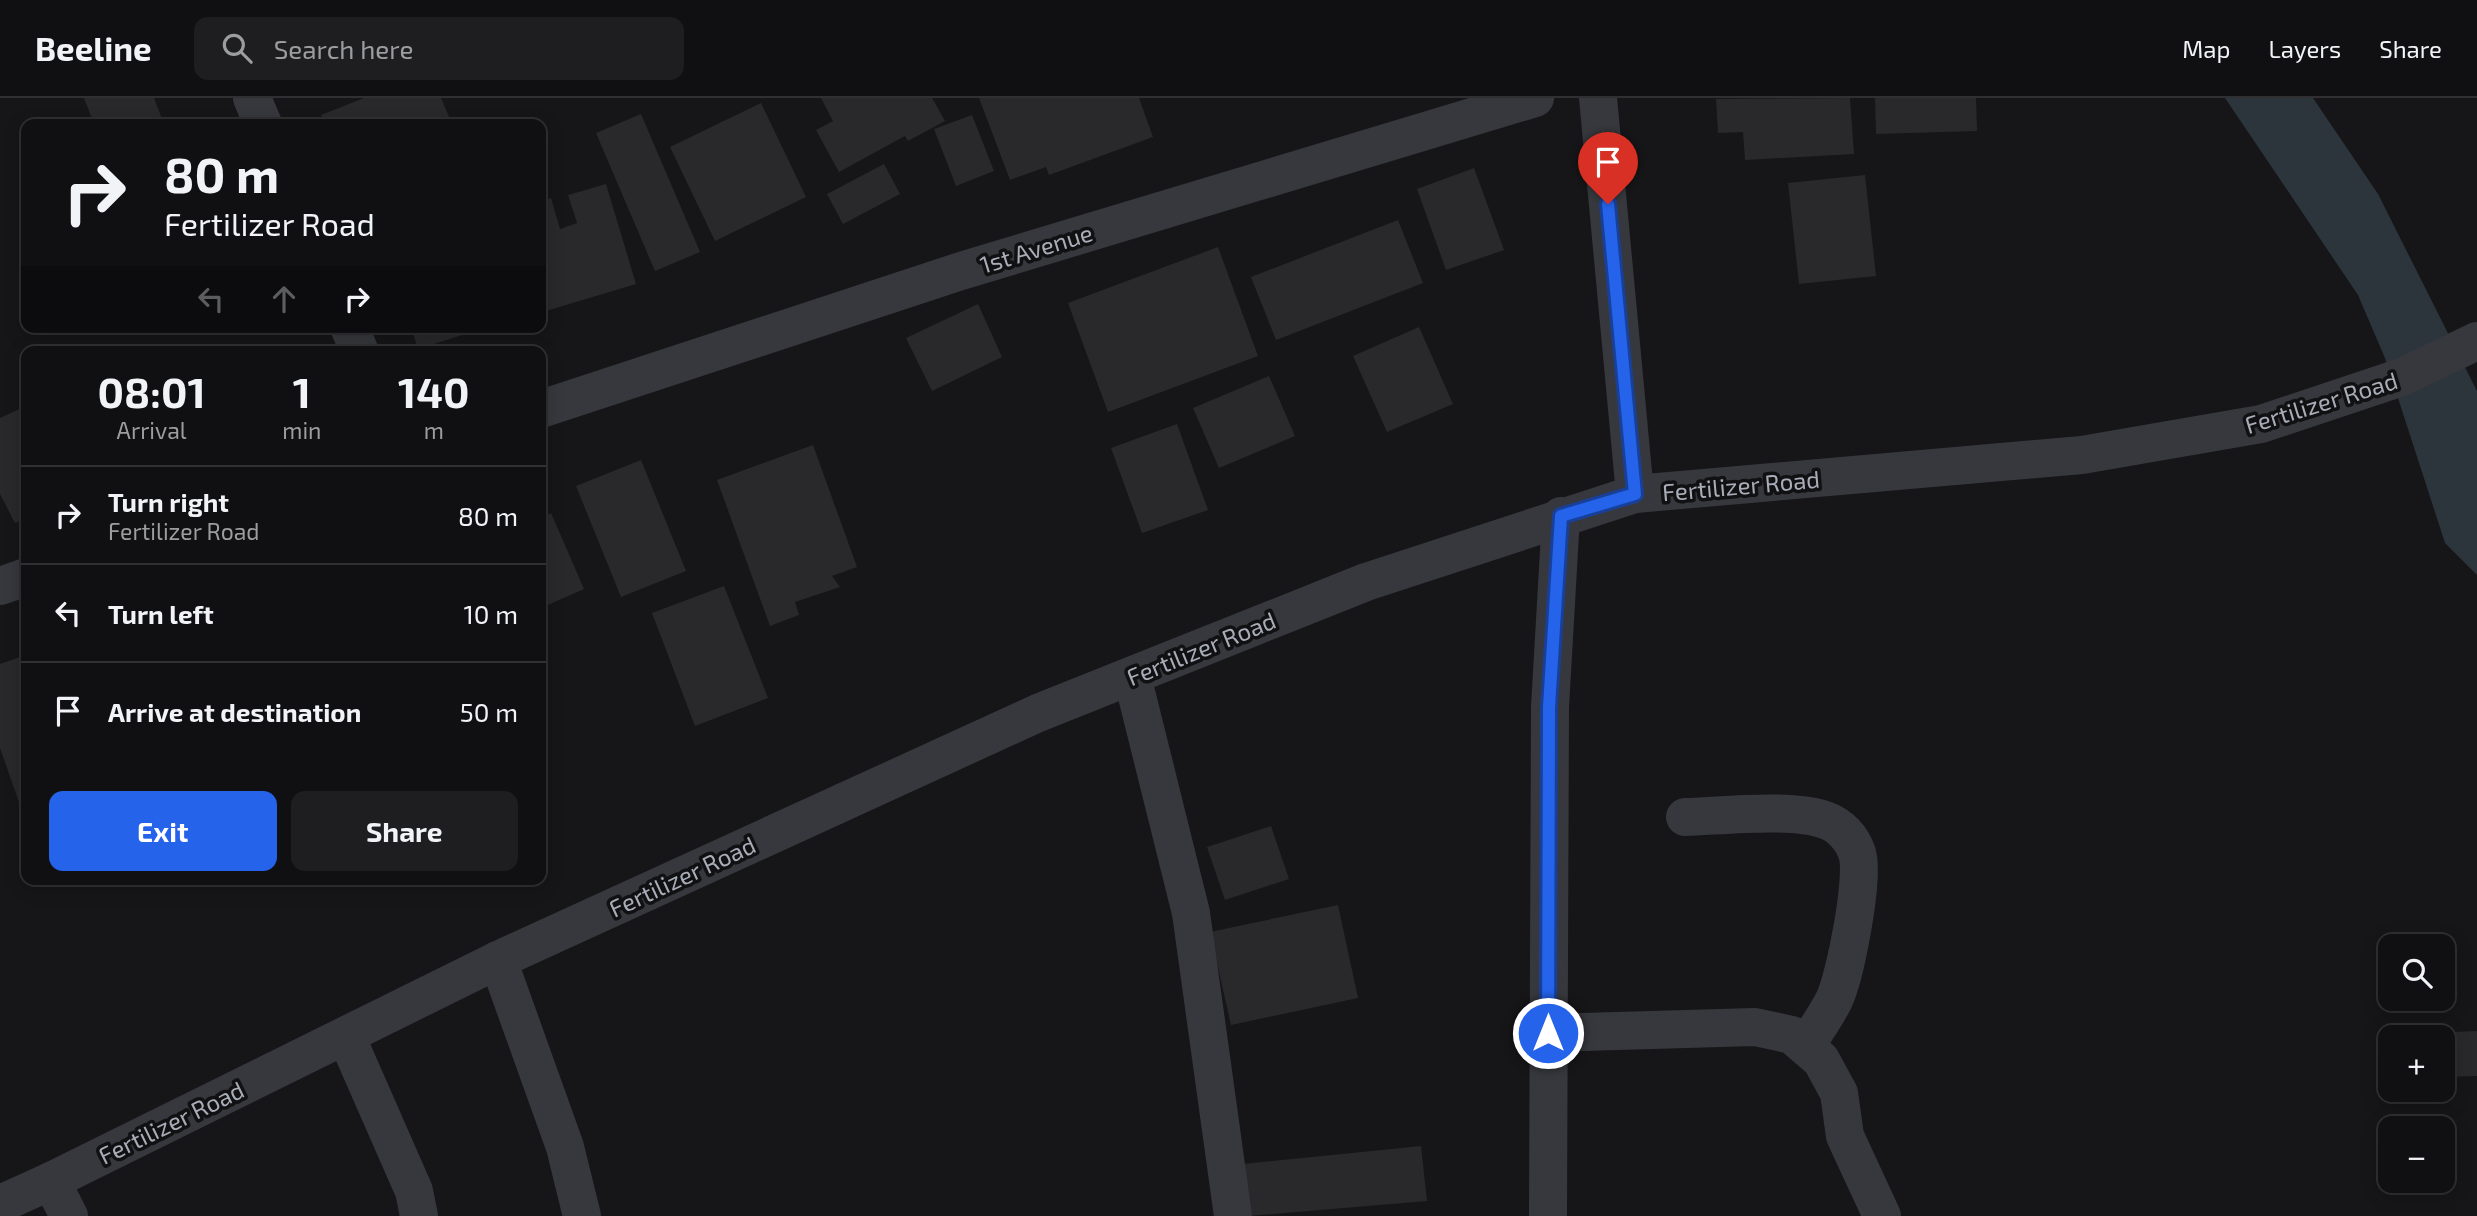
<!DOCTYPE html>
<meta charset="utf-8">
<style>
:root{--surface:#101012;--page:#1e1e20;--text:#f1f3f6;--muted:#9c9d9f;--line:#303032;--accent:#2563eb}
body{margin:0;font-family:"Exo 2",sans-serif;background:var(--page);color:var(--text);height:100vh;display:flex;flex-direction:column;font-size:26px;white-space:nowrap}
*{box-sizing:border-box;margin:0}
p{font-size:23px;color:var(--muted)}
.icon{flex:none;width:38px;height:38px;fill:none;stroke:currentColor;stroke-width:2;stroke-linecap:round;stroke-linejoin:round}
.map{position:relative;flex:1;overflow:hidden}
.panel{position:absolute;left:21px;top:248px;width:525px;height:539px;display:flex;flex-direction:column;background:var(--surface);border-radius:14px;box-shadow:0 4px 18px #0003,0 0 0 2px var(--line)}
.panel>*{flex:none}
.top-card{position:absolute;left:21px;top:21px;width:525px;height:214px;border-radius:14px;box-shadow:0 4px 18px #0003,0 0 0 2px var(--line);background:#101012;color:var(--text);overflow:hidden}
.buttons{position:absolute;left:2378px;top:836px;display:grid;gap:14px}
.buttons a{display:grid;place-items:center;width:77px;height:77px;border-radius:14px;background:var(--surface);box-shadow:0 4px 18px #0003,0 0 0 2px var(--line);font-size:35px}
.pin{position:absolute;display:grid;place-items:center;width:60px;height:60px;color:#fff;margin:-72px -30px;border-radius:50% 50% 50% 0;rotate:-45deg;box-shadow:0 0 7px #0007}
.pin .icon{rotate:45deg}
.me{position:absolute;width:77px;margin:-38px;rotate:0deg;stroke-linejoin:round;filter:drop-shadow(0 0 5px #0008)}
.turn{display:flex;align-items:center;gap:24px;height:147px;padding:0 28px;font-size:32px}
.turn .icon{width:91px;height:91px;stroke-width:2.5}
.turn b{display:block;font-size:49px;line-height:60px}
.lanes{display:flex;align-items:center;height:66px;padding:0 28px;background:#0003;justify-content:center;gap:35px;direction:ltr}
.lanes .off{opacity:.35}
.eta{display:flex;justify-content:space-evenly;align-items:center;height:119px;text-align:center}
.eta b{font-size:42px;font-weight:700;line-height:49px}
.action{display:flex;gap:14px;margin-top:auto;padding:14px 28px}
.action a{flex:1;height:80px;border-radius:14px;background:var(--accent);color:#fff;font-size:28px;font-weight:700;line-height:80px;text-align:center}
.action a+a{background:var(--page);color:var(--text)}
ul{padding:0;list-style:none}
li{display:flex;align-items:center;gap:21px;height:98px;padding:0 28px;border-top:2px solid var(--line)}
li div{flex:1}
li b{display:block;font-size:26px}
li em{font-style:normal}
header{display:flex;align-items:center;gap:42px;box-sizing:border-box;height:98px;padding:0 35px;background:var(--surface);border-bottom:2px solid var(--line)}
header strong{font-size:33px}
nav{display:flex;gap:38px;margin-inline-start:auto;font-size:24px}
.search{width:490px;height:63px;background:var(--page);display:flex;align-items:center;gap:18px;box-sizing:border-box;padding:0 24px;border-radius:14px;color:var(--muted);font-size:26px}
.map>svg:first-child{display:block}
</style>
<header>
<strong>Beeline</strong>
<div class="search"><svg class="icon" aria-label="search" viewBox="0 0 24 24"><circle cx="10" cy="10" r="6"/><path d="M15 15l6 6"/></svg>Search here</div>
<nav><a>Map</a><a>Layers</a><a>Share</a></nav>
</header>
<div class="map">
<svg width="2477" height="1118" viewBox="0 0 2477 1118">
<rect width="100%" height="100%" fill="#161618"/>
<polygon fill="#2c353c" points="2225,0 2313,0 2378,96 2477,293 2477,477 2445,445 2385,260 2358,197"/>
<g fill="#29292c">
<polygon points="84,0 154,0 164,26 94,26"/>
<polygon points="364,0 441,0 452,26 325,26 321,17"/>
<polygon points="821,0 932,0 945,23 908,43 905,38 839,74 816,32 833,23"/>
<polygon points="979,0 1139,0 1153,39 1049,77 1046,69 1010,82"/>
<polygon points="1850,0 1854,56 1745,62 1743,34 1718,35 1716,1"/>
<polygon points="1875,0 1976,0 1977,33 1876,36"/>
<polygon points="761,5 806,99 715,143 670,49"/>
<polygon points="641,16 700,154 655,173 596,35"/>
<polygon points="972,17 994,73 956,88 934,31"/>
<polygon points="884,66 900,96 843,126 827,96"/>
<polygon points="1474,70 1504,152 1446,172 1417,91"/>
<polygon points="1865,77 1876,178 1799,186 1788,85"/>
<polygon points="606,86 636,186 546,213 541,197 541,103 551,100 560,131 577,125 568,97"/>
<polygon points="1398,122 1423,185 1276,242 1251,179"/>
<polygon points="1218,149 1258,258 1108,314 1068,205"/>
<polygon points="978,206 1002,259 932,293 906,240"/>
<polygon points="411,229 484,229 484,230 418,251"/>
<polygon points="1419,229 1453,306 1387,334 1353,258"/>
<polygon points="1269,278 1295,338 1219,370 1193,310"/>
<polygon points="26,308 26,420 15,425 0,396 0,320"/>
<polygon points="1177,326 1208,412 1142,435 1111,350"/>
<polygon points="813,347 857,469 832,478 840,489 795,504 799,517 770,528 717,382"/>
<polygon points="641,362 686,473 621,499 576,388"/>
<polygon points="551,415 584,491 541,510 541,420"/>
<polygon points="724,488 768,600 695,628 652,515"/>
<polygon points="26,557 26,708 21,710 0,650 0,566"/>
<polygon points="1271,728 1289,781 1225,802 1207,749"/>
<polygon points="1338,807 1358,900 1231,927 1210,834"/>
<polygon points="2477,933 2477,978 2443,979 2443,940 2428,940 2428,935"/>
<polygon points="1421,1048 1427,1103 1249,1118 1243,1066"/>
</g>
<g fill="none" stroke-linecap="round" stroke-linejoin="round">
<g stroke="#37383d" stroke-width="38">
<polyline points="252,0 263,26"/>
<polyline points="1598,0 1635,396"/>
<polyline points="349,229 360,254"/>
<polyline points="541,311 961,173 1535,0"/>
<polyline points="0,488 26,479"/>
<polyline points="1132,578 1191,815 1233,1118"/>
<path d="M1685,719c36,-1 107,-9 140,3 15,5 27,18 32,33 8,24 -12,124 -23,147 -8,16 -19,31 -28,46"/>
<polyline points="498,862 565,1049 582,1118"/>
<polyline points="1548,935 1755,929 1792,937 1821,962 1839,995 1845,1038 1882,1118"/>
<polyline points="346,938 414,1093 419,1118"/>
<polyline points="51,1083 69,1118"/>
<polyline points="0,1106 51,1083 498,862 1038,615 1366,484 1635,396 2082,357 2261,326 2402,279 2477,243"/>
<polyline points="1548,1118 1550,609 1561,418"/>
</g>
</g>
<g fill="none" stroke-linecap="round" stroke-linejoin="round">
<g stroke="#184099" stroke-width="18">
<polyline id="route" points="1548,935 1549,609 1561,418 1635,396 1608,106"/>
</g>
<use href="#route" stroke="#2563eb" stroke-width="12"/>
</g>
<g text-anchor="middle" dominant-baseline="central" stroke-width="7" stroke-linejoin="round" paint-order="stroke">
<g font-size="24" fill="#a8adb8" stroke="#111113">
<text transform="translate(1036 150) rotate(-17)">1st Avenue</text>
<text transform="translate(2321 304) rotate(-17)">Fertilizer Road</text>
<text transform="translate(1741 387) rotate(-5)">Fertilizer Road</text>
<text transform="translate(1201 550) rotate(-22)">Fertilizer Road</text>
<text transform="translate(682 778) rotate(-25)">Fertilizer Road</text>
<text transform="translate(171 1024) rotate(-26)">Fertilizer Road</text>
</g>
</g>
</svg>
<div class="buttons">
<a><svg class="icon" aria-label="search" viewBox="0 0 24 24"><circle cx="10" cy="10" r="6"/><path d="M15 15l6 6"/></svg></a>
<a>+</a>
<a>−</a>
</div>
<div class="pin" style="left:1608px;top:106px;background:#d93025"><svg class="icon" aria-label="arrive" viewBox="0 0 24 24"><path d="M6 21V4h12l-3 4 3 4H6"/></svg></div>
<svg class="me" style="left:1548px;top:935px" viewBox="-20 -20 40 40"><circle r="17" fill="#2563eb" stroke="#fff" stroke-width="3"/><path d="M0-11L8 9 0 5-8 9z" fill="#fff"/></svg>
<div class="top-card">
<div class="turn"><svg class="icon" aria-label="right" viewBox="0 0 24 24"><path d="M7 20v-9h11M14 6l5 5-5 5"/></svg><div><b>80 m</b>Fertilizer Road</div></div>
<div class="lanes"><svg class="icon off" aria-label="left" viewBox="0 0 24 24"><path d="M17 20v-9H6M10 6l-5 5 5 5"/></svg><svg class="icon off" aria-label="ahead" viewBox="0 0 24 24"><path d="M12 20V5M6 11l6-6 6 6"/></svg><svg class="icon" aria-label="right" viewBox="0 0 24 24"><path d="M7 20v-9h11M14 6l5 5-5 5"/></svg></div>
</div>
<section class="panel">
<div class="eta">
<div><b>08:01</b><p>Arrival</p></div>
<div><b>1</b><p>min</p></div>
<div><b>140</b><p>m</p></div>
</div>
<ul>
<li><svg class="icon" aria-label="right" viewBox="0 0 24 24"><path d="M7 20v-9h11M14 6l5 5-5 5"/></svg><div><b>Turn right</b><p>Fertilizer Road</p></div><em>80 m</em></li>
<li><svg class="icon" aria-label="left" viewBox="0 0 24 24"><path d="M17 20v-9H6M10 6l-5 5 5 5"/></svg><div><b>Turn left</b></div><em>10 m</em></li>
<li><svg class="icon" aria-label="arrive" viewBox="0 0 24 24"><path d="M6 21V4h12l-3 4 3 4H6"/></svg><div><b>Arrive at destination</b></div><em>50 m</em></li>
</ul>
<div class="action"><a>Exit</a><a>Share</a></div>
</section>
</div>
